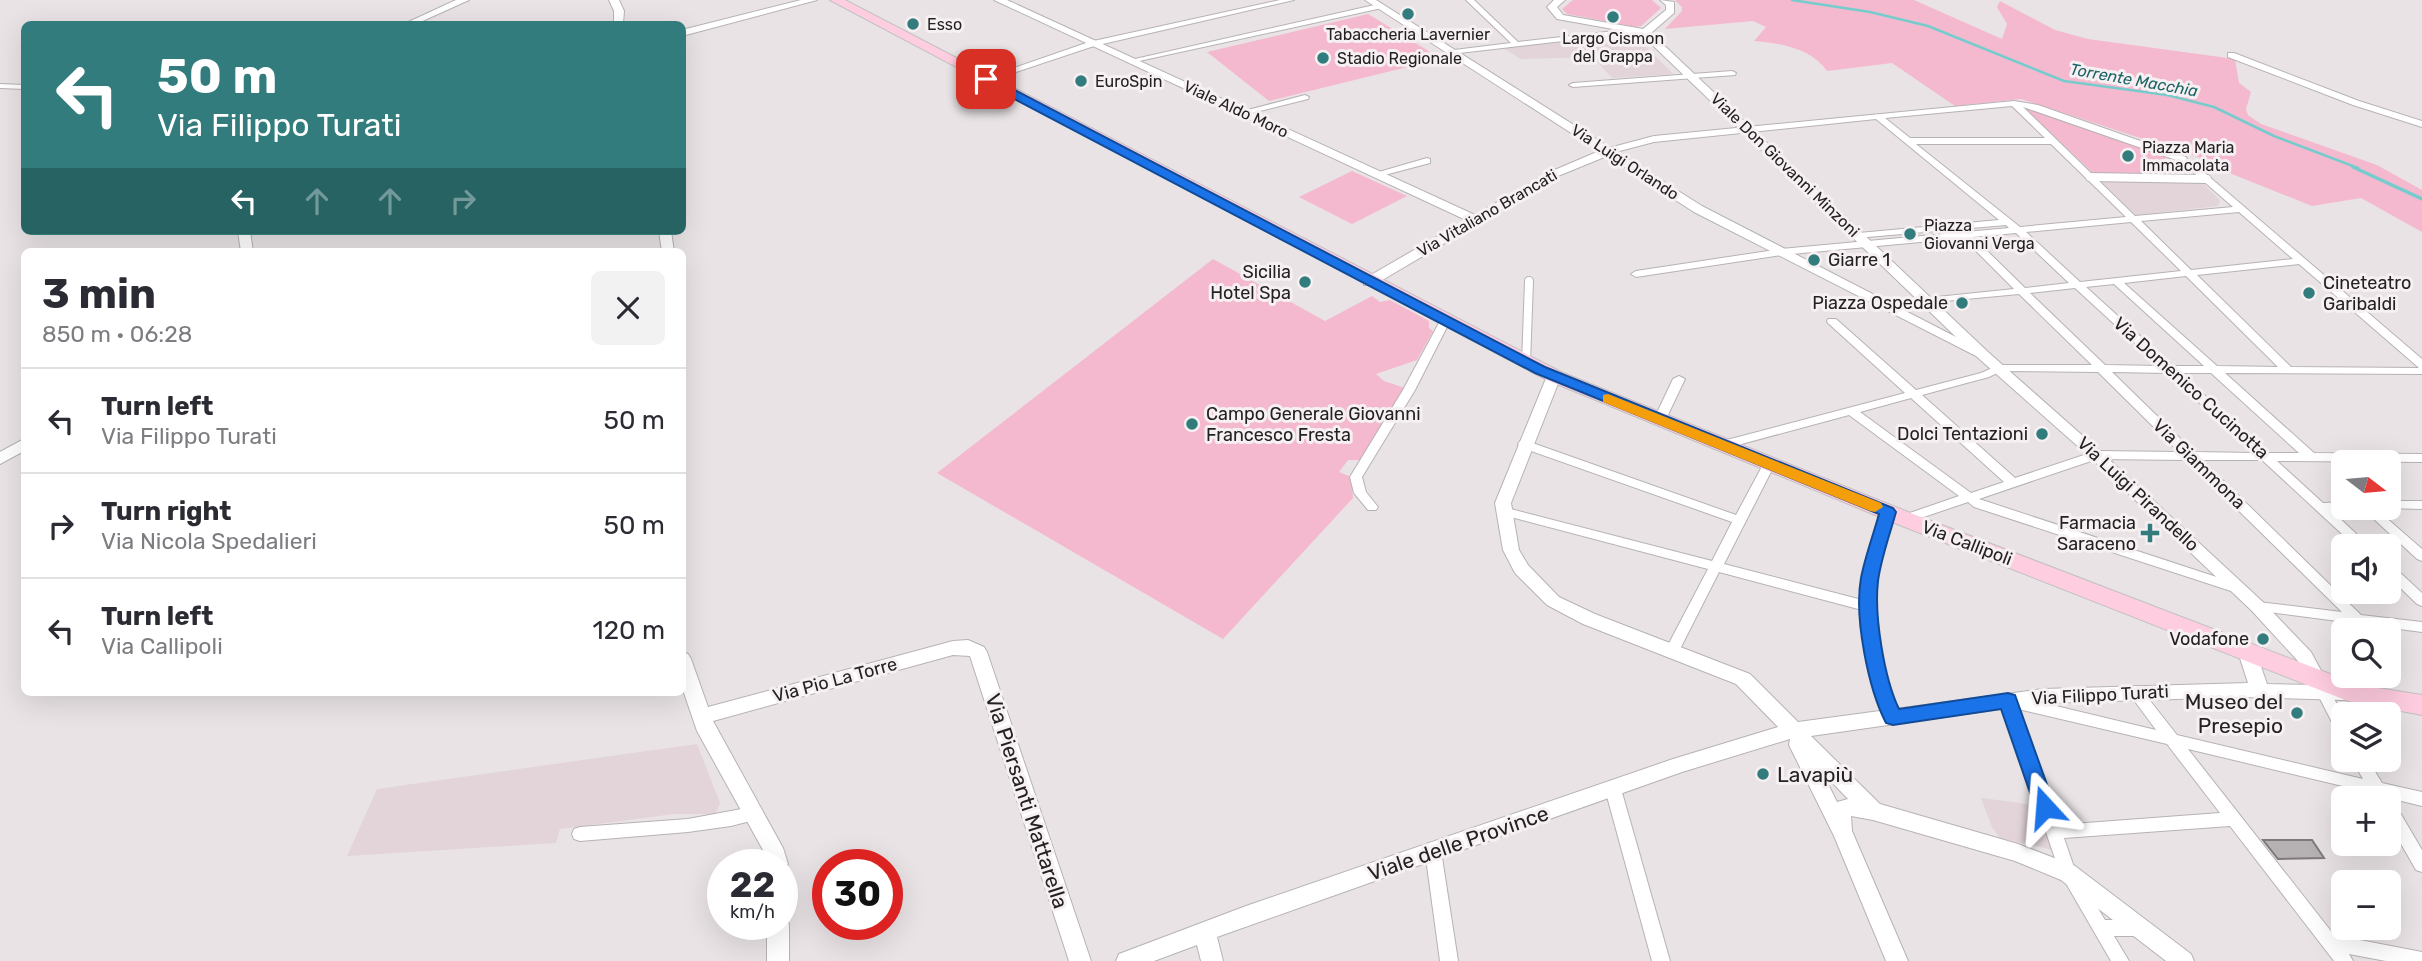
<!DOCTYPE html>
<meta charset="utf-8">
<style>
:root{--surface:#fff;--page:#f2f2f3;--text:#2b2b33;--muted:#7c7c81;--line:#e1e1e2}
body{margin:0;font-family:Rubik,sans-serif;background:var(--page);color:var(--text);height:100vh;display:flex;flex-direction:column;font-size:26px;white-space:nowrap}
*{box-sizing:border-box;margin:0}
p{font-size:23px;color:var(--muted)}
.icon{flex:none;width:38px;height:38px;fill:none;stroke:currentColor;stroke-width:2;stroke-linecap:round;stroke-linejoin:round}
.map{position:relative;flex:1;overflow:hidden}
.side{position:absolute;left:21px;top:248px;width:665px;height:448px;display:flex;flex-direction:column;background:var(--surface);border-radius:10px;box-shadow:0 7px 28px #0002}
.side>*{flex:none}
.banner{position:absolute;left:21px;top:21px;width:665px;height:214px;border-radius:10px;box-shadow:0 7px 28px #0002;background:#337c7d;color:#fff;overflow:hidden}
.needle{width:46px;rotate:106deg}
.buttons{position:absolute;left:2331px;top:450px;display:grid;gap:14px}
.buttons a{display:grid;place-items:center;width:70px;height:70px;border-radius:10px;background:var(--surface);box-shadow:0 7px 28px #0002;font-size:35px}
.speed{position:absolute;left:707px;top:849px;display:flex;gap:14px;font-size:35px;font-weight:700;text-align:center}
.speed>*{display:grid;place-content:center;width:91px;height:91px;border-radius:50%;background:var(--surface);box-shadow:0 7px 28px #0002;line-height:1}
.speed small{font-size:18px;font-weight:400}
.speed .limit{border:10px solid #d22;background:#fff;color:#111}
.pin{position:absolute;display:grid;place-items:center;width:60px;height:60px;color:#fff;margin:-30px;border-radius:14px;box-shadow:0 4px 10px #0006}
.me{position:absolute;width:77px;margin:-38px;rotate:341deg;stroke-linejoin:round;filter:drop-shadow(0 0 5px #0008)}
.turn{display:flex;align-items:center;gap:24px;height:147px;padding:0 21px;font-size:32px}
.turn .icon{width:91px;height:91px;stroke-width:2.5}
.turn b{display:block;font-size:49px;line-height:60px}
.lanes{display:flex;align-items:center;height:66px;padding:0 21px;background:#0003;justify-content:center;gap:35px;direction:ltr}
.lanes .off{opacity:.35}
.round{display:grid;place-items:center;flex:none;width:74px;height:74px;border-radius:10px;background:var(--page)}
.headline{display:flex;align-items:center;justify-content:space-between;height:119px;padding:0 21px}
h1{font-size:42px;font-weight:700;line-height:52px}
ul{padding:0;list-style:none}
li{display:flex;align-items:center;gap:21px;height:105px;padding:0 21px;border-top:2px solid var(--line)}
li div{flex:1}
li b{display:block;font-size:26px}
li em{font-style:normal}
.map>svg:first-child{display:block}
</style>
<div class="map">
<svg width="2422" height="961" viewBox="0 0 2422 961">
<rect width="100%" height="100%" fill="#e9e3e5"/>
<g fill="#e2d4d9">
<polygon points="1634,35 1673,74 1612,78 1593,57 1521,59 1503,48"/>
<polygon points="2101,181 2200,181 2220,200 2218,206 2136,215"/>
<polygon points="697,744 720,803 715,814 674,814 560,829 556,843 347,856 377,789"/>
<polygon points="1981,798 2037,805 2053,850 2000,838 1992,827"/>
</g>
<g fill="#f4b9cf">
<polygon points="1573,0 1652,0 1661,8 1641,26 1636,27 1567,14 1562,9"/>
<path d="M1675,0h239l88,39 5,-15 -10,-17 3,-6 55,29 33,9 147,20 4,24 12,9 -5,17 2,6 13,9 116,41 45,25v42l-61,-34 -49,8 -95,-38 -13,-9 -183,-60 -66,7 -63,-43 -65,8c-16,-23 -47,-28 -73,-30l12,-14 -13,-6 -88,8 17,-18v-4z"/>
<polygon points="1368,14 1427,50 1436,60 1269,101 1207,52"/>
<polygon points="2025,108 2165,155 2165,163 2183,174 2095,175"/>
<polygon points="1352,171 1407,196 1352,224 1299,197"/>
<polygon points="1213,259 1325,321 1372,296 1380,302 1390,300 1429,321 1429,328 1433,331 1417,360 1376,374 1384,381 1405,388 1361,460 1348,460 1339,472 1351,477 1353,498 1223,639 937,473"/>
</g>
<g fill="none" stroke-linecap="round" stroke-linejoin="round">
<polyline stroke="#76cccc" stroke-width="2.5" points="1792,0 1870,12 1928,26 2064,81 2167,95 2214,107 2274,136 2358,168"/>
<polyline stroke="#76cccc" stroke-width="3.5" points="2353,167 2422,199"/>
</g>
<polygon fill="#b6b1b3" stroke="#7e797b" stroke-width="2" points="2263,840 2312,840 2324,858 2278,859"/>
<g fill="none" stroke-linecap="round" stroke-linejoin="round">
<g stroke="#b7b2b4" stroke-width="10">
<g id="pedestrian">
<polyline points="2090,177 2207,179"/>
<polyline points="1526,363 1529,281"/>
</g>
</g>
<g stroke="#b7b2b4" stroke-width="2">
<g id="minor">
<polygon points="1280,0 1294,0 1094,46 989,81 982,79 1089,42"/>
<polygon points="1466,0 1474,0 1518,42 1633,29 1637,31 1633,33 1451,54 1451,50 1454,50 1511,43"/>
<polygon points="1379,4 1383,6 1382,8 1130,63 1126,61"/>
<polygon points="2228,53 2234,53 2359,101 2422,121 2422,127 2353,105 2228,57"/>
<polygon points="1732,71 1736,73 1735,75 1573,87 1569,85 1573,83"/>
<polygon points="0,84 24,85 24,89 0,88"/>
<polygon points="1305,95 1309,97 1308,99 1244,115 1240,112"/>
<path d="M2014,101l24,4 148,52 1,2 -3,3 15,6 223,191v15l-197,-1 89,80 108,1v8l-145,-1 46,42 20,-1v6h5l-1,1 -15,2 37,35h-14l-93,-86h-60l159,155 61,7v10l-169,-22 -2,-3 2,-3 5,-2 84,10 -155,-152 -90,-1 -118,40 265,87 2,3 -2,3h-10l-260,-85 -6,-5 -59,20h-8l-2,-3 2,-3 58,-20 -110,-81 -126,34 -4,-1 -2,-3 2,-3 186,-49 -77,-70 -1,-2 1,-2h8l80,71 65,-17 18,-8h93l-73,-71 -96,9 -1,-2 5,-3 87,-9 -51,-51 -182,17 -145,22 -5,-3 5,-3 145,-22 228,-21 -3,-3 -150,13 -2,-2 5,-3 140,-13 -123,-101 -222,23 -46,12 -3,-1v-4l49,-13zM2012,106l33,32h-135l-25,-20zM2023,107l153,53 -3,3 1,2 19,7 40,35 -98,9zM1916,144h135l75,73 -106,10zM2239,212l54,47 -102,11 -50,-49zM2131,222l50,49 -101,11 -54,-50zM2016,233l53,50 -44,5 -52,-51zM2299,264l119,103 1,1 -128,-1 -94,-92zM2186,276l92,91 -61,-1 -93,-83zM2114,284l90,82h-31l-87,-79zM2075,288l85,78 -55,-1 -75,-72zM2001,371l97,1 81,80 -83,-1 -81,27 -93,-83 67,-18zM2112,372l55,1 87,80 -60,-1zM2180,373h31l88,80h-31zM1911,398l93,84 -33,11 -111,-81z"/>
<polygon points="1427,158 1430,159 1430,163 1377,177 1372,174"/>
<polygon points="1445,318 1450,321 1415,390 1362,477 1366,492 1378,507 1376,510 1368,510 1354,493 1350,477 1403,390 1440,321"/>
<polygon points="1679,376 1685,379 1666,419 1660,423 1656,422 1654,419 1673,379"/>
<path d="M1524,440l212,75 29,-54h8l2,3 -51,100 138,36 5,-37 15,-51 2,-3h8l2,3c-6,23 -15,45 -17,68 -6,47 6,95 23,138l-2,4 -5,2 -5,-2c-17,-34 -24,-75 -26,-112l-143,-38 -41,81 -5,1 -5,-1 -2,-4 42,-80 -205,-54 -6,-4 6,-4 209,54 20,-39 -212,-75 -2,-3 2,-3z"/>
<polygon points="2389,501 2422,501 2422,509 2385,508 2389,508"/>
<polygon points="2362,508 2375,508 2422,549 2422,561 2417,559"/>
<polygon points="2389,565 2394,567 2422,593 2422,606 2417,604 2389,577"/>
<polygon points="2321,681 2326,683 2343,716 2343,736 2338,734 2314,687 2316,683"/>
<path d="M2135,686l5,2 37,47 186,44 -11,-19h16l14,23 40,9v14l-37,-9 -7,1 -6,-5 -184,-44 146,186 88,17v9h-36l-37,-7 4,7h-19l-104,-135 -166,12 11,32 30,50h32l6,3 2,5 -2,5 -6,3h-23l15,25h-18l-51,-88 -59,-172 2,-4 7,-2 146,35 -28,-38 2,-4zM2018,709l149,35 53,69 -161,12z"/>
<polygon points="1613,783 1618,784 1621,789 1670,961 1652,961 1605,789 1608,784"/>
<polygon points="2389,802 2395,804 2422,850 2422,872 2416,870 2389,823"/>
<polygon points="752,807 758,809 760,814 758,819 731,826 688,832 580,841 574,839 572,834 574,829 580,827 688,819"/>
<polygon points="1433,844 1439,846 1441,851 1458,961 1440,961 1425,851 1427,846"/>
</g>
</g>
<g stroke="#b7b2b4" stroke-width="2">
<g id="tertiary">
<polygon points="456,0 469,0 416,24 404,24"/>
<polygon points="609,0 619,0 624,11 623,24 614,24 614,11"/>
<polygon points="801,0 817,0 682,36 682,30"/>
<path d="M994,0h13l468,215 75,-43 49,-21 -234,-151h11l326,206 254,131 -315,-303 -84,-15 -10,-12 7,-7h11l-8,7 6,8 80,14 23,-19v-5l-6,-5 14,2v11l-23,20 337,319 113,100 163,151 47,49 14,26 -2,5 -7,2 34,3 2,5 -2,5 -7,2 -100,-3 -200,6 -232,33 69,68 138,40 57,22 116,88 3,7h-28l-105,-81 -46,-19 -142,-41 -22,-4 1,15 56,130h-22l-52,-125 -45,-91 1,-6 -108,33 -465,165 6,24h-22l-4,-16 -43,16h-38l3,-7 127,-48 427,-147 105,-32 -42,-43 -153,-60 -36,-19 -32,-32 -12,-23 -8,-47 52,-127 7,-4 7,4 -50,127 8,47 9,15 31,32 36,17 155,60 48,48 245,-33 205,-6 -10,-31 3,-5 6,-2 6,2 3,5 11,32 49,1 -7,-2 -11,-22 -46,-50 -161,-153 -115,-102 -282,-144 -87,-56 -49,20 -184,109h-10v-6l102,-59zM1822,772l26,27 -11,3z"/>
<polygon points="238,231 250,231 253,252 241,252"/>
<polygon points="659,231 671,231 674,252 662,252"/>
<polygon points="24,439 24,451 0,464 0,452"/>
<polygon points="968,640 984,647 987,652 1091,961 1069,961 970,656 953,655 713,721 783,848 788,864 782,872 782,864 768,864 763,850 697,731 682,687 682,652 688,654 691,659 708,707 953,641"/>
<polygon points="782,916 789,924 789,961 767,961 767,924 782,924"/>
</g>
</g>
<g stroke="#c1c1c1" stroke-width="2">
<polygon id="primary" points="830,0 845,0 1561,372 1913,514 2359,685 2422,695 2422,715 2348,701 1897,524 1547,380"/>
</g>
<use href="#pedestrian" stroke="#fff" stroke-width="8"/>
<use href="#minor" fill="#fff" fill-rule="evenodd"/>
<use href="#tertiary" fill="#fff" fill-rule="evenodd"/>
<use href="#primary" fill="#ffcde0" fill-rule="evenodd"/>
</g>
<path fill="#1a73e8" stroke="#114b97" stroke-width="2" d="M982,77h8l555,290 348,141 3,4c-6,22 -15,46 -18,69 -4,34 6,97 21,128l109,-16 7,2 40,112 -3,6 -7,3 -7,-3 -3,-6 -34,-98 -108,16 -7,-2c-18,-35 -32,-106 -25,-145 4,-21 12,-42 18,-64l-344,-141 -553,-291z"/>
<polygon fill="#f59e0b" points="1608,394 1881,503 1883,507 1875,512 1870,511 1603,402 1603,395"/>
<g fill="#337c7d" stroke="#f6f0f2" stroke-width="2.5">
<circle cx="1408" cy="14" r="7"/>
<circle cx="1613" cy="17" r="7"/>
<circle cx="913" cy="24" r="7"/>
<circle cx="1323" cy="58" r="7"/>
<circle cx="1081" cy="81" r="7"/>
<circle cx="2128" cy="156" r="7"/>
<circle cx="1910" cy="234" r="7"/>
<circle cx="1814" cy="260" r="7"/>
<circle cx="1305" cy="282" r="7"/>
<circle cx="2309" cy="293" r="7"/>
<circle cx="1962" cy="303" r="7"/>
<circle cx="1192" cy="424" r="7"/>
<circle cx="2042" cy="434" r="7"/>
<path d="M2146.5 522.5h7v7h7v7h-7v7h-7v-7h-7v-7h7z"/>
<circle cx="2263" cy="639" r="7"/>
<circle cx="2297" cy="713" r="7"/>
<circle cx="1763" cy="774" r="7"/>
</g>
<g text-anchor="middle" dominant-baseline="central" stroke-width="6" stroke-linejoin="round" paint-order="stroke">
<g font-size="16" fill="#232122" stroke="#f6f0f2" text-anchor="start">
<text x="927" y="24">Esso</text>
<text x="1408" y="34" text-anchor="middle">Tabaccheria Lavernier</text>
<text x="1613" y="38" text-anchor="middle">Largo Cismon<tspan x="1613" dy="18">del Grappa</tspan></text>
<text x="1337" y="58">Stadio Regionale</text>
<text x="1095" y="81">EuroSpin</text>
<text x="2142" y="147">Piazza Maria<tspan x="2142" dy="18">Immacolata</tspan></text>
<text x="1924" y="225">Piazza<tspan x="1924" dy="18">Giovanni Verga</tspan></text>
</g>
<g font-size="16" font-style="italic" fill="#1c6364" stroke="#f6f0f2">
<text transform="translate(2134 80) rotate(10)">Torrente Macchia</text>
</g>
<g font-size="16" fill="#232122" stroke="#f6f0f2">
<text transform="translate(1236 109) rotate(25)">Viale Aldo Moro</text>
<text transform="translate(1625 162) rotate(33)">Via Luigi Orlando</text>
<text transform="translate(1785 165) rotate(44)">Viale Don Giovanni Minzoni</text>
<text transform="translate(1487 213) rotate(-30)">Via Vitaliano Brancati</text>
</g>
<g font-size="18" fill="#232122" stroke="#f6f0f2" text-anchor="end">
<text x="1828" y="260" text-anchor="start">Giarre 1</text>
<text x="1291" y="272">Sicilia<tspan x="1291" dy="21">Hotel Spa</tspan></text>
<text x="2323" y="283" text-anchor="start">Cineteatro<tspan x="2323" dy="21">Garibaldi</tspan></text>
<text x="1948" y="303">Piazza Ospedale</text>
<text x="1206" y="414" text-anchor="start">Campo Generale Giovanni<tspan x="1206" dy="21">Francesco Fresta</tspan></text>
<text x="2028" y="434">Dolci Tentazioni</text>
<text x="2136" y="523">Farmacia<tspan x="2136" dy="21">Saraceno</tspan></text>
<text x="2249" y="639">Vodafone</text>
</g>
<g font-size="18" fill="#232122" stroke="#f6f0f2">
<text transform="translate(2191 388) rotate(42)">Via Domenico Cucinotta</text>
<text transform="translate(2199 464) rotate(44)">Via Giammona</text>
<text transform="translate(2138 494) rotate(43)">Via Luigi Pirandello</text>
<text transform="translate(1967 543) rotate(21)">Via Callipoli</text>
<text transform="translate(835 680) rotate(-15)">Via Pio La Torre</text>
<text transform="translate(2100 695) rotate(-3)">Via Filippo Turati</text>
</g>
<g font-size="21" fill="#232122" stroke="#f6f0f2" text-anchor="end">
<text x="2283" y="701">Museo del<tspan x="2283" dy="24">Presepio</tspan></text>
<text x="1777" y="774" text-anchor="start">Lavapiù</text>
</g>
<g font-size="21" fill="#232122" stroke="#f6f0f2">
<text transform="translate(1027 801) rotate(72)">Via Piersanti Mattarella</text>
<text transform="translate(1458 843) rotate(-19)">Viale delle Province</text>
</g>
</g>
</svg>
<div class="buttons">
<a><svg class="needle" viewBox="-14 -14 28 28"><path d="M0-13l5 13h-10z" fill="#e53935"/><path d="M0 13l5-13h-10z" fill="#7c7c81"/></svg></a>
<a><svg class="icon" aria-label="sound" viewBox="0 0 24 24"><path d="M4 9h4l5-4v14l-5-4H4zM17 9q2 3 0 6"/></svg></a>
<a><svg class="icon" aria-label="search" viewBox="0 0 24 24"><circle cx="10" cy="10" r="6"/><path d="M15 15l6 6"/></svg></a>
<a><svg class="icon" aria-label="layers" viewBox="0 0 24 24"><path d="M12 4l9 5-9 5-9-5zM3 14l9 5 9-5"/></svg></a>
<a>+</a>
<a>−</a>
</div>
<div class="speed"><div>22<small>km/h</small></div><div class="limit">30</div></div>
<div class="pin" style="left:986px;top:79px;background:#d93025"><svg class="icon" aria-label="arrive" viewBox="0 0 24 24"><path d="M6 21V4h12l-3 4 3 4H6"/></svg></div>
<svg class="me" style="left:2045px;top:807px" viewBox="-20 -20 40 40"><path d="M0-17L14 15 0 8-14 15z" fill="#1a73e8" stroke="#fff" stroke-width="4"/></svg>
<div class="banner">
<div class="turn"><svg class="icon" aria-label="left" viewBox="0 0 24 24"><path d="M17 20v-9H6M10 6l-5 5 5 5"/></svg><div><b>50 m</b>Via Filippo Turati</div></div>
<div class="lanes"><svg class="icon" aria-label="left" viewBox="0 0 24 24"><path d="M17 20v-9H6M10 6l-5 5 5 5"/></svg><svg class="icon off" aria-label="ahead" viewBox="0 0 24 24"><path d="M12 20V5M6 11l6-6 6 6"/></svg><svg class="icon off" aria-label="ahead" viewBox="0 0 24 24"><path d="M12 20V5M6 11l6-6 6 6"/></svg><svg class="icon off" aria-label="right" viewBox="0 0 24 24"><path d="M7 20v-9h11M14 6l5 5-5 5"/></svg></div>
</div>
<section class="side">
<div class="headline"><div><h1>3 min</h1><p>850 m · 06:28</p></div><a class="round"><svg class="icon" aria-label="close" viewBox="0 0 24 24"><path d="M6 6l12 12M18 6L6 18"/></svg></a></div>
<ul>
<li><svg class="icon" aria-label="left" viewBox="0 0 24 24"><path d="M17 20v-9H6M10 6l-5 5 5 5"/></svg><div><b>Turn left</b><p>Via Filippo Turati</p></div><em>50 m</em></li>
<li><svg class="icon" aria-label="right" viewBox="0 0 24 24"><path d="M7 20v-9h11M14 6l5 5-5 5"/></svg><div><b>Turn right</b><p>Via Nicola Spedalieri</p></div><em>50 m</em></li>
<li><svg class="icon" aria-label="left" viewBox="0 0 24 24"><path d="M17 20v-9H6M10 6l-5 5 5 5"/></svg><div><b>Turn left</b><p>Via Callipoli</p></div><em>120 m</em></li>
</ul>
</section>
</div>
